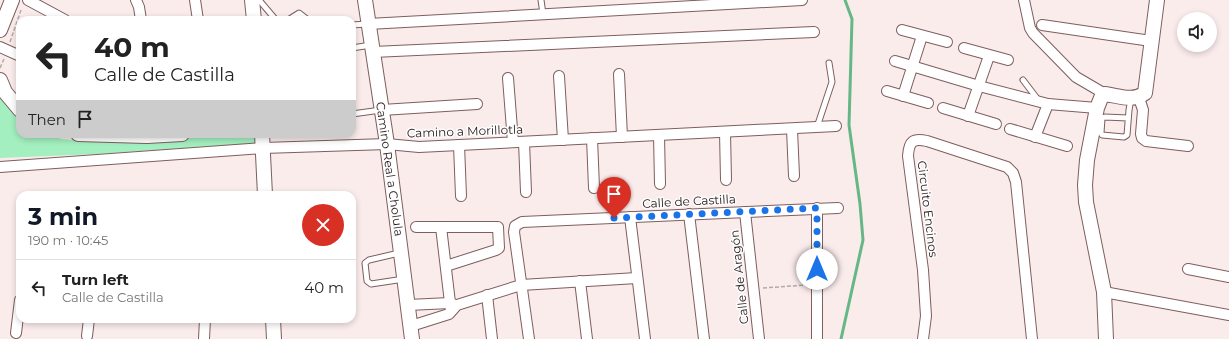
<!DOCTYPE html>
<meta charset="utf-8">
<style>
:root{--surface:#fff;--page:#f2f2f2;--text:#222;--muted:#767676;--line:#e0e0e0;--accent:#111827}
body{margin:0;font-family:Montserrat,sans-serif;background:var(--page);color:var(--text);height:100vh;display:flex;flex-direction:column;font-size:15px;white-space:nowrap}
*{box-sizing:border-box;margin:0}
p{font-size:13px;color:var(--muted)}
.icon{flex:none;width:22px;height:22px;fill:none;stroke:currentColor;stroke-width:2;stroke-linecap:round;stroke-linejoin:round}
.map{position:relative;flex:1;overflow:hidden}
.side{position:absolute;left:16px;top:191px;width:340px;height:132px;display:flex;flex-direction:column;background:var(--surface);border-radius:12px;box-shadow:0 2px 6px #0003}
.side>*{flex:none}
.guide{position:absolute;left:16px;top:16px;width:340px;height:122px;border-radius:12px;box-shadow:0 2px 6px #0003;background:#fff;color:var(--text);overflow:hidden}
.controls{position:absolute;left:1177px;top:12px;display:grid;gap:8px}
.controls a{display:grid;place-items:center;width:40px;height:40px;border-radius:50%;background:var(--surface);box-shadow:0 2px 6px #0003;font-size:20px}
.pin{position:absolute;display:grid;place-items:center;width:34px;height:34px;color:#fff;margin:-41px -17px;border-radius:50% 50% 50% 0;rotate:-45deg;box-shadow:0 0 4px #0007}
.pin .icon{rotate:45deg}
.me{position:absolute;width:44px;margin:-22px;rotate:0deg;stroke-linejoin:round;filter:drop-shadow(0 0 3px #0008)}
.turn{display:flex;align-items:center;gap:14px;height:84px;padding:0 12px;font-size:18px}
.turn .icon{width:52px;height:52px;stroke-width:2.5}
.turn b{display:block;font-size:28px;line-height:34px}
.then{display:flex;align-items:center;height:38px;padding:0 12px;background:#0003;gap:8px;font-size:15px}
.round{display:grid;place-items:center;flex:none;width:42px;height:42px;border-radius:21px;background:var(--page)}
.overview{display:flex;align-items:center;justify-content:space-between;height:68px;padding:0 12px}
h1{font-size:24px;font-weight:700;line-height:30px;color:var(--accent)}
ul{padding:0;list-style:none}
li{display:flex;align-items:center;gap:12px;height:56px;padding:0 12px;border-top:1px solid var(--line)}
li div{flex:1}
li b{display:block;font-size:15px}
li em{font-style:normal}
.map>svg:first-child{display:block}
</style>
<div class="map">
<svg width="1229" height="339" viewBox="0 0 1229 339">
<rect width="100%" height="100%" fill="#fbecec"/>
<polygon fill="#a3efbf" points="0,93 11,110 20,118 20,134 46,134 62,139 97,142 175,136 192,134 256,134 257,143 98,154 0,158"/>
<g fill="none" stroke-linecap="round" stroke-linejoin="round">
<polyline stroke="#65b786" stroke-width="3" points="841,339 863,240 860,204 849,125 852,19 845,0"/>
<g stroke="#7e5e5f" stroke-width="7">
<g id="lane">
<polyline points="259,0 276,20"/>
<polyline points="541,0 543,14"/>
<polyline points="288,20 299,13 308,20"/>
<polyline points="352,25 367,24"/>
<polyline points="352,48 371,45"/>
<polyline points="1023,80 1039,101"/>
<polyline points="352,114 381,110"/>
<polyline points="1128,118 1105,117 1102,118 1101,133 1102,135 1124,137 1127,135 1129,110 1131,99"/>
<polyline points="817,127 832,82 829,63"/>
<polyline points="399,253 369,260 365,263 367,281 371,284 404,279"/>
</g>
</g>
<g stroke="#7e5e5f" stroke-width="12">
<g id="street">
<polyline points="28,0 65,20"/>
<polyline points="136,0 139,7 141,20"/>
<polyline points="195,0 198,20"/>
<polyline points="1024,0 1030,28 1033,33 1076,77 1105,94"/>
<polyline points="368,24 802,0"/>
<polyline points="1042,25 1151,41"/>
<polyline points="902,30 947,42"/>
<polyline points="0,47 20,56"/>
<polyline points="964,48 1008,60"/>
<polyline points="373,52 814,32"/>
<polyline points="895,61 979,86 1048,104 1097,108"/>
<polyline points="619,74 622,137"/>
<polyline points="559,76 563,140"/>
<polyline points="508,78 513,142"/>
<polyline points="887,91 928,103"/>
<polyline points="903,96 922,36"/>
<polyline points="1139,98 1143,110 1141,134 1142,138 1146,141 1188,146"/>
<polyline points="943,108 996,124"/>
<polyline points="382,110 477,104"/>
<polyline points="968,116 989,56"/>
<polyline points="792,129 794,176"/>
<polyline points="1010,129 1067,146"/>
<polyline points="725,132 726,180"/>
<polyline points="659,135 660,184"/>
<polyline points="1035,137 1048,104"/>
<polyline points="592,138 594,188"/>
<polyline points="524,142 526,192"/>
<polyline points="459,145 461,196"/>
<polyline points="0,167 263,148 387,144 419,147 836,126"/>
<polyline points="745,212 759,339"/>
<polyline points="689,214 704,339"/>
<polyline points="630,217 645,339"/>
<polyline points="416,227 498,227 499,248 496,250 446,266"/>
<polyline points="441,227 451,311"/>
<polyline points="1188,269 1229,277"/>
<polyline points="580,281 587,339"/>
<polyline points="1104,292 1229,315"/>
<polyline points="487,295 492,339"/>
<polyline points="408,305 450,303 455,305"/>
<polyline points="411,326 449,314 457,305 521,285 637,278"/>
<polyline points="16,333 20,300"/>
<polyline points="87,336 89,319"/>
<polyline points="204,339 205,319"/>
<polyline points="529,339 514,232 515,226 522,222 838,208"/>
<polyline points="817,339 817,208"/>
<path d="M923,339l3,-23 -3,-46 -15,-114c1,-15 5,-18 19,-15l80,26 6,6 3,9 16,157"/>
</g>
</g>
<g stroke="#7e5e5f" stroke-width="16">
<g id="secondary">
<polyline points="252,0 254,20"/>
<polyline points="365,0 387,144 412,339"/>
<polyline points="0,30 12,0"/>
<polyline points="0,80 5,92 20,110"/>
<polyline points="78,134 147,136 182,134"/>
<polyline points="262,134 265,195"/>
<polyline points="273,319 274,339"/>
<path d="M1106,339l-2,-47 -18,-90 -1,-17 2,-25 10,-52 4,-10 4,-4c15,2 28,8 40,-1l12,-93"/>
</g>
</g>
<g stroke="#b6a8a8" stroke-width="1.5" stroke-dasharray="4 2" stroke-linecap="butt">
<polyline points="10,42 21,10"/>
<polyline points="0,68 4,59"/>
<polyline points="763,288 807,285"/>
</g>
<use href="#lane" stroke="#fff" stroke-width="5"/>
<use href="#street" stroke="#fff" stroke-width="10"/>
<use href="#secondary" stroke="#fff" stroke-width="14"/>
</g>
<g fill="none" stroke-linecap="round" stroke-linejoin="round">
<polyline stroke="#1a73e8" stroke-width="7" stroke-dasharray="0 12.6" points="614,218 817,208 817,269"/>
</g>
<g text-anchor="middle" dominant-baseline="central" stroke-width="3" stroke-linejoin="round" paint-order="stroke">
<g font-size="12" fill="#231617" stroke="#fdfdfd">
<text transform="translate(465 131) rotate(-2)">Camino a Morillotla</text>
<text transform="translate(390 169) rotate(82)">Camino Real a Cholula</text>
<text transform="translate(689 201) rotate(-3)">Calle de Castilla</text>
<text transform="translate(928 209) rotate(83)">Circuito Encinos</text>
<text transform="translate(739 277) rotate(-96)">Calle de Aragón</text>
</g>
</g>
</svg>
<div class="controls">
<a><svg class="icon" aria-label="sound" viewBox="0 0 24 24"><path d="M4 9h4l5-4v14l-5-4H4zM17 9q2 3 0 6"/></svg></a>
</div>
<div class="pin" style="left:614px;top:218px;background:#d93025"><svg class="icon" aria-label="arrive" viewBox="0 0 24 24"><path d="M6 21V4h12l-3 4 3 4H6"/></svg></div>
<svg class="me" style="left:817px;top:269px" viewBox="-20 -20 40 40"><circle r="19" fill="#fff"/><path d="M0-13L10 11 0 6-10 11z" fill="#1a73e8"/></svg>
<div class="guide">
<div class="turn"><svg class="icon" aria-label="left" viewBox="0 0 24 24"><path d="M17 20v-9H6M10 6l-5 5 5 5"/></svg><div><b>40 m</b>Calle de Castilla</div></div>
<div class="then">Then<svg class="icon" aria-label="arrive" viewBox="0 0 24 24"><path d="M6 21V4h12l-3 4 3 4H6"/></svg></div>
</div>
<section class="side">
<div class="overview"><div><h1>3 min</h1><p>190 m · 10:45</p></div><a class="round" style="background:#d93025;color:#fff"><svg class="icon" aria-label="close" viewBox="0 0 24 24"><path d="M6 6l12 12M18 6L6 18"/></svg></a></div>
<ul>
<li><svg class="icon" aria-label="left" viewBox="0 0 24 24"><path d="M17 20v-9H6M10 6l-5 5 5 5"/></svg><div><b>Turn left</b><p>Calle de Castilla</p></div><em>40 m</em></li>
</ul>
</section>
</div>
